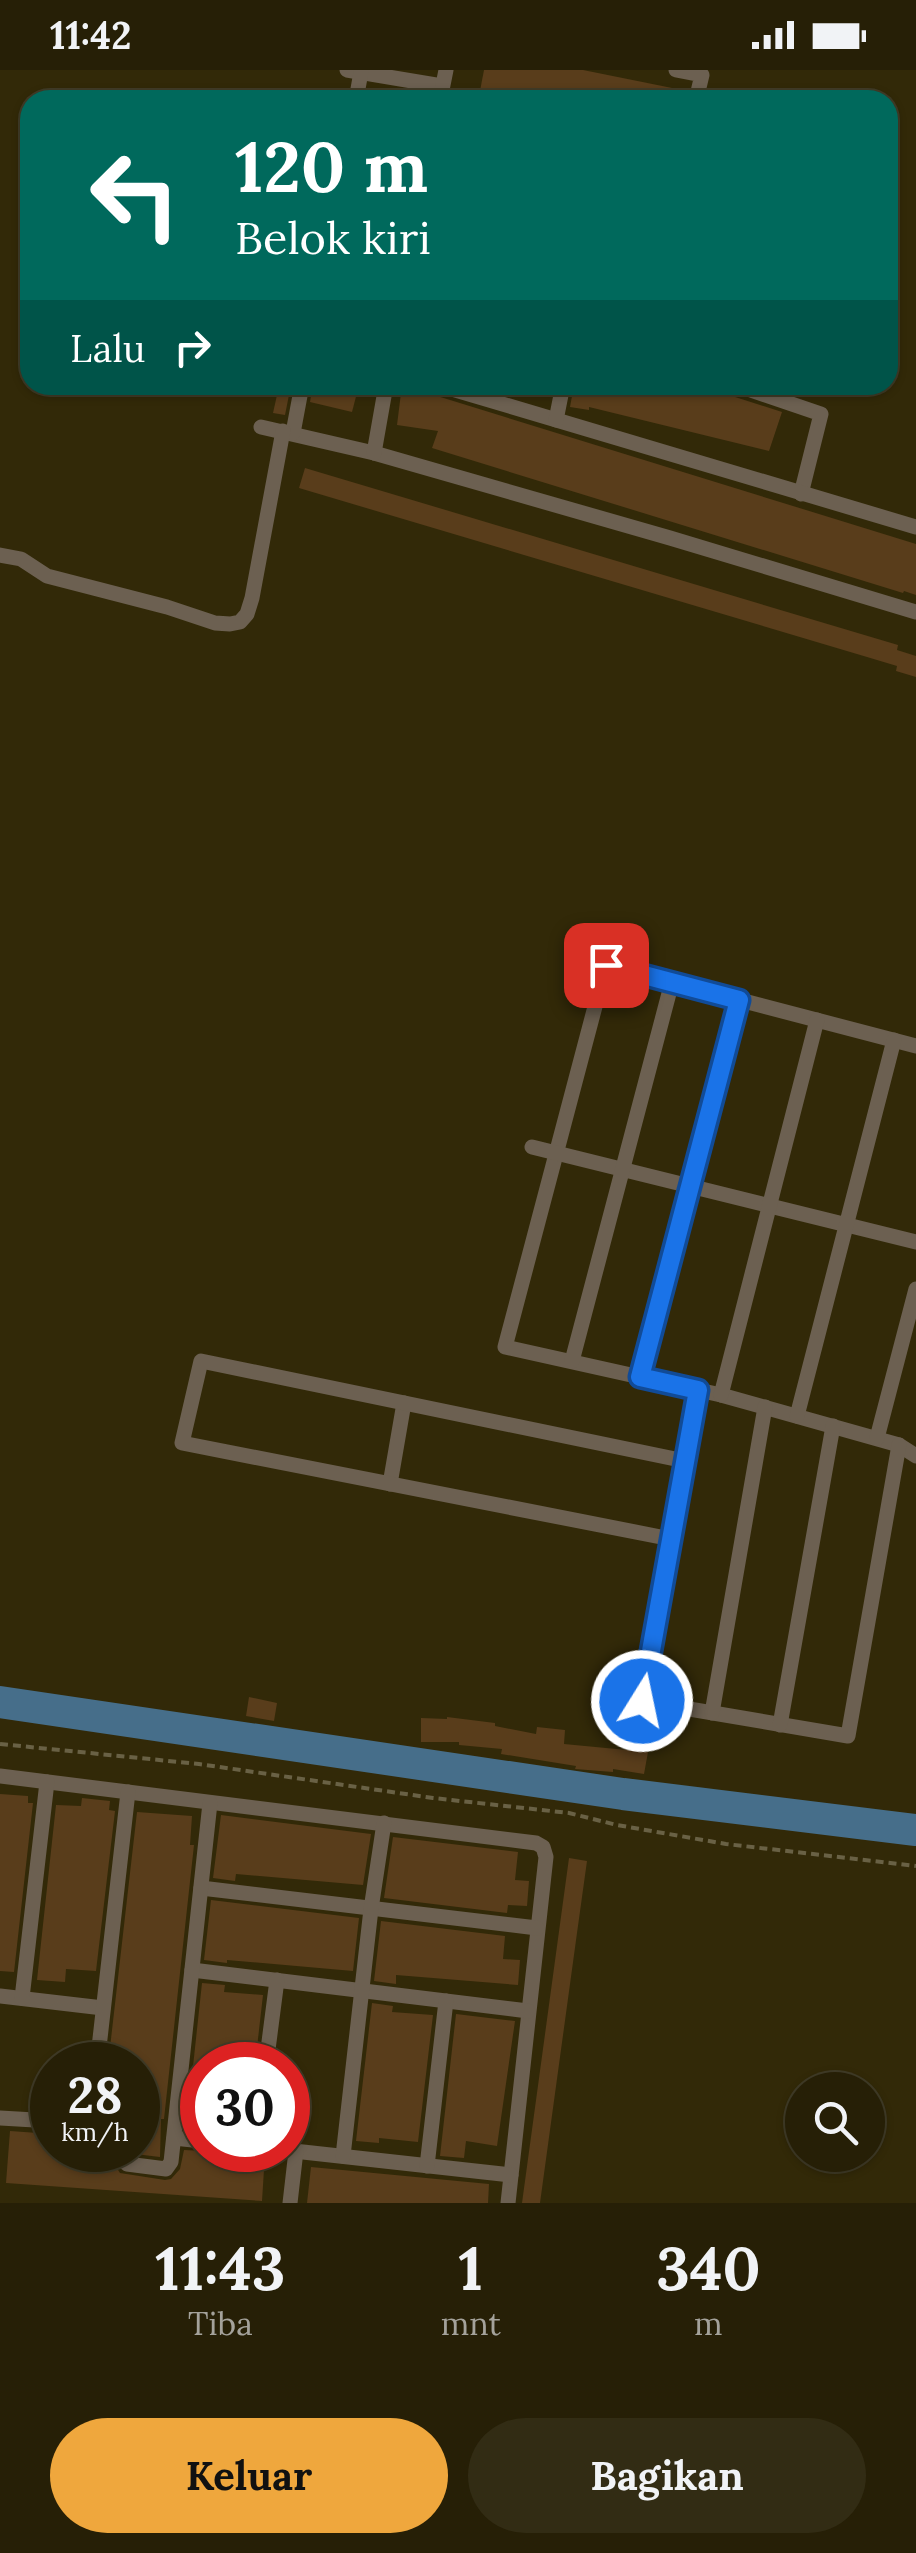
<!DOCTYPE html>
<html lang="id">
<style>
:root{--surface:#261f06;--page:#322c14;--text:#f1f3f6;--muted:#a4a29b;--line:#423d28;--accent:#efa73d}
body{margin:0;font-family:Lora,serif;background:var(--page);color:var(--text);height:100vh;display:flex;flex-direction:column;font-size:38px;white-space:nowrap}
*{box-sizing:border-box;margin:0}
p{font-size:32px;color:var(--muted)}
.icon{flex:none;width:55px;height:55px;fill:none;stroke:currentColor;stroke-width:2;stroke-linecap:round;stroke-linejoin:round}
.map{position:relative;height:2133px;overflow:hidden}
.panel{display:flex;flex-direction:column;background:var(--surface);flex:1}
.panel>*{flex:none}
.hud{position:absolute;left:20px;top:20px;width:878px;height:305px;border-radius:30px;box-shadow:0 2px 8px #0004,0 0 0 2px var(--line);background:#00695c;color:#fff;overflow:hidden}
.controls{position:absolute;left:785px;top:2002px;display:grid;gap:20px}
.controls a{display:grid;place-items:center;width:100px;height:100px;border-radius:50%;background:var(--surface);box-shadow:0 2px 8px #0004,0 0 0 2px var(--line);font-size:50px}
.speed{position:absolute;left:30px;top:1972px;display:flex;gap:20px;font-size:50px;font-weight:700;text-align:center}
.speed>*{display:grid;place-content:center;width:130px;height:130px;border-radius:50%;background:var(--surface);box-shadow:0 2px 8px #0004,0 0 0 2px var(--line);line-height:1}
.speed small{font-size:25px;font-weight:400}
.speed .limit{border:15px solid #d22;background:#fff;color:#111}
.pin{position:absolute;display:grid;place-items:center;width:85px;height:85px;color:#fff;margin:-42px;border-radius:20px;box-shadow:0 5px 15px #0006}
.me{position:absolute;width:110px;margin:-55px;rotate:10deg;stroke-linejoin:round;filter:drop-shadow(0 0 8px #0008)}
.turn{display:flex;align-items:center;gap:35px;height:210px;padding:0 50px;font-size:45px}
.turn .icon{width:130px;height:130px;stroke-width:2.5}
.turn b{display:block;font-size:70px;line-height:85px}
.then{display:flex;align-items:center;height:95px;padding:0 50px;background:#0003;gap:20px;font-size:38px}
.eta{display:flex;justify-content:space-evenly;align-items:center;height:170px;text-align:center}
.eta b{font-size:60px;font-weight:700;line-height:70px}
.button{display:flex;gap:20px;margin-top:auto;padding:20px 50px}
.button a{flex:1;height:115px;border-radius:60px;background:var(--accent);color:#111;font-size:40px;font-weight:700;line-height:115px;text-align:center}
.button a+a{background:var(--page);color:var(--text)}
.status{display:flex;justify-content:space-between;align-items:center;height:70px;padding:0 50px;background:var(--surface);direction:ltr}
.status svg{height:28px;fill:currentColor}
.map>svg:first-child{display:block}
</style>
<div class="status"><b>11:42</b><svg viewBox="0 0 49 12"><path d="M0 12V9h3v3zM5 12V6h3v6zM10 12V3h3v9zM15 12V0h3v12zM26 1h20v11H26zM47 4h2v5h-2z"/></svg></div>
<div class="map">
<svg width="916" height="2133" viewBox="0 0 916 2133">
<rect width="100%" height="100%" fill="#322908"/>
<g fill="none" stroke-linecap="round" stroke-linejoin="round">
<polyline stroke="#466e8a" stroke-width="32" points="0,1632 623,1724 916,1760"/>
</g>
<g fill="#593d1b">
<polygon points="484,0 583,0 687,21 685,30 500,30 479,26"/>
<polygon points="260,315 291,315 285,345 273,343 277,325 259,321"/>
<polygon points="313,315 359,315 352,342 310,332"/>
<polygon points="402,315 422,315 421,321 916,474 916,525 904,521 903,523 432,378 438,361 397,355"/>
<polygon points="574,315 688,315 732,326 782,342 769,381 589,337 589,340 570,337"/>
<polygon points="305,398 898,575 897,580 916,586 916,607 896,601 897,596 867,587 299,418"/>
<polygon points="249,1627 277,1633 274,1651 246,1646"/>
<polygon points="447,1647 495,1653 495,1656 536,1664 537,1657 565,1660 564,1674 648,1682 644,1704 613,1699 613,1702 575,1699 576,1696 501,1684 502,1679 459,1675 459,1672 421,1672 421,1648 447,1649"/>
<polygon points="0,1724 28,1726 28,1733 33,1733 14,1902 0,1901"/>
<polygon points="82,1728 110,1731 109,1740 115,1741 96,1901 66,1899 65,1912 37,1910 56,1735 81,1736"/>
<polygon points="137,1742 192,1746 190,1775 194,1775 164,2049 161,2049 160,2087 135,2084 135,2080 138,2080 138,1995 108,1995"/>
<polygon points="221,1745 371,1764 363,1815 236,1804 235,1811 213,1808"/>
<polygon points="393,1767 518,1782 515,1810 529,1811 527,1836 508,1835 507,1843 384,1828"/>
<polygon points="569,1788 587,1791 577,1863 540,2133 522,2133"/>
<polygon points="211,1830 359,1848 353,1901 227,1890 227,1893 204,1890"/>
<polygon points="381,1851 505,1866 503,1889 520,1890 518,1915 396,1905 396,1914 374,1911"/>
<polygon points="202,1913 225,1915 224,1922 263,1925 255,1995 202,1995 202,2053 187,2052"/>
<polygon points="372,1933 393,1936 392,1942 433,1945 418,2072 379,2068 379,2073 356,2071"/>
<polygon points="456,1944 515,1951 497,2076 466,2071 464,2088 440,2086"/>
<polygon points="10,2061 52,2064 52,2080 113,2080 113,2092 120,2103 165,2110 171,2109 180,2099 184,2080 265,2084 262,2131 6,2113"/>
<polygon points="311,2097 489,2114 488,2133 307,2133"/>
</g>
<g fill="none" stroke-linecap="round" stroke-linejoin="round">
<polyline stroke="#696145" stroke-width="4" stroke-dasharray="8 5" stroke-linecap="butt" points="0,1674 199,1694 433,1728 569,1743 617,1755 726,1774 916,1796"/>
<g stroke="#6c6051" stroke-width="15">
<polyline points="347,0 442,16"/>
<polyline points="676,0 702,5 696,30"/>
<polyline points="356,30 361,2"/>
<polyline points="440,30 446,0"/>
<polyline points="736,315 821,344 801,424"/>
<polyline points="452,319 916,457"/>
<polyline points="556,350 563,315"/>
<polyline points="261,357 374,383 670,468 916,542"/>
<polyline points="293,363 302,315"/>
<polyline points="374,383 386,315"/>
<polyline points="0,485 21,489 47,506 167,537 215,553 230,554 240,552 247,544 252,528 283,361"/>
<polyline points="916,976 606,895 505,1277 721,1325 899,1375 916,1386"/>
<polyline points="532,1077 916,1172"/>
<polyline points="572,1291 672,912"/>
<polyline points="641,1307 739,929"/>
<polyline points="698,1319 642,1631 848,1666 899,1375"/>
<polyline points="721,1325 817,950"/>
<polyline points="797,1346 894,970"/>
<polyline points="877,1368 916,1219"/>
<polyline points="390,1414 404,1333"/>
<polyline points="671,1469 182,1373 201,1291 685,1391"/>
<polyline points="712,1643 765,1337"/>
<polyline points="780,1655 833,1356"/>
<polyline points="0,1706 536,1773 543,1777 546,1787 508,2133"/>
<polyline points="201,1818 537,1858"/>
<polyline points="192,1900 528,1941"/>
<polyline points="0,1926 103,1938"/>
<polyline points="22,1928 47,1712"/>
<polyline points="97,1995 128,1722"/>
<polyline points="266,1995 277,1910"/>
<polyline points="0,2048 52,2051"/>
<polyline points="174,2068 202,2071"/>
<polyline points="124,2080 124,2091 127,2094 166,2099 171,2092 210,1733"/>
<polyline points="285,2080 511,2105"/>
<polyline points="343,2086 371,1839 384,1753"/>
<polyline points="427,2096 446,1931"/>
<polyline points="290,2133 296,2081"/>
</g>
</g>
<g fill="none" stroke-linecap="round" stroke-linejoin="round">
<g stroke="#114b97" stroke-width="25">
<polyline id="route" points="606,895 739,930 640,1307 698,1320 642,1631"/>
</g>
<use href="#route" stroke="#1a73e8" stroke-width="18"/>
</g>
</svg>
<div class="controls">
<a><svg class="icon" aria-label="search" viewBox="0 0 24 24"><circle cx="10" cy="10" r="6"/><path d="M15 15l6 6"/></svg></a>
</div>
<div class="speed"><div>28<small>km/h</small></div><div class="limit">30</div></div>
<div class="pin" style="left:606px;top:895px;background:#d93025"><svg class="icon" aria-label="arrive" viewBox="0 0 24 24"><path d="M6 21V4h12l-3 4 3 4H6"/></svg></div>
<svg class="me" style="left:642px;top:1631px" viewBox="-20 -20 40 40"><circle r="17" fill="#1a73e8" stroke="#fff" stroke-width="3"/><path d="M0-11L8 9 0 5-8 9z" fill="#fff"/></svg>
<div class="hud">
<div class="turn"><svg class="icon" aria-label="left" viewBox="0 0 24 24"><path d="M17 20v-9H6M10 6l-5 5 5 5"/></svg><div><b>120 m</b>Belok kiri</div></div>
<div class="then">Lalu<svg class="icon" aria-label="right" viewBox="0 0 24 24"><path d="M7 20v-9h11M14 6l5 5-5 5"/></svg></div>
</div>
</div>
<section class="panel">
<div class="eta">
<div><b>11:43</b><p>Tiba</p></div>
<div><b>1</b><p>mnt</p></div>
<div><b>340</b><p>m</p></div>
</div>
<div class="button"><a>Keluar</a><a>Bagikan</a></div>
</section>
